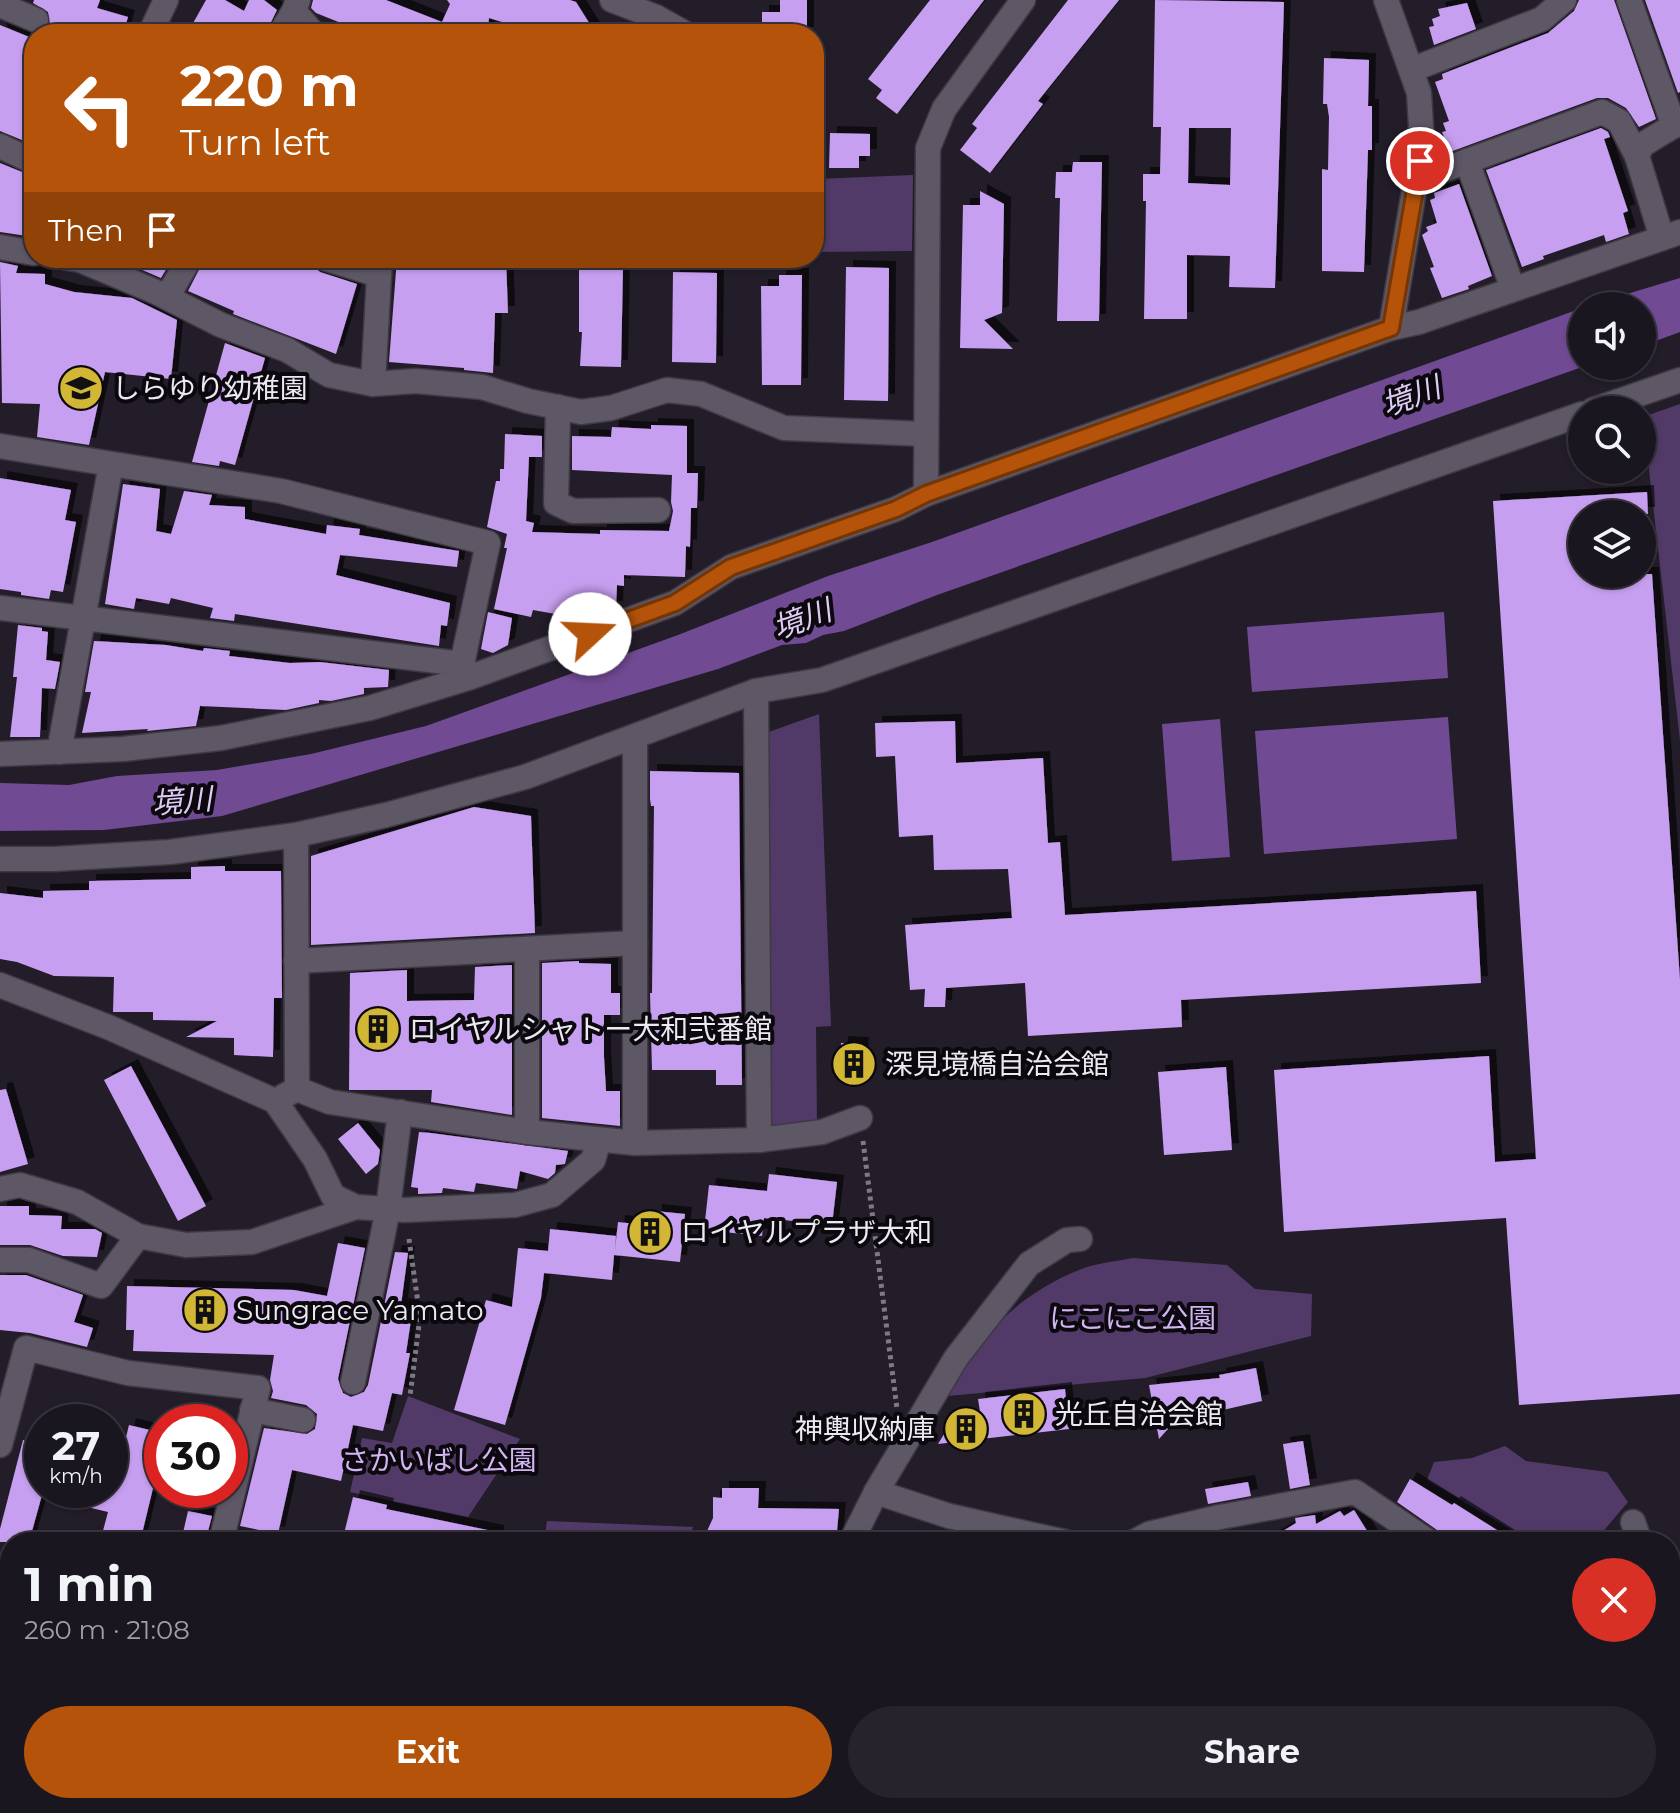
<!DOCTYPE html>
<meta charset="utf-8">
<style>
:root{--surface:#1a1620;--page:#27232d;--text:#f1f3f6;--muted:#9f9fa5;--line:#38353e;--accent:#b45309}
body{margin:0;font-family:Montserrat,"Noto Sans JP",sans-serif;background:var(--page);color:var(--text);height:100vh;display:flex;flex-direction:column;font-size:30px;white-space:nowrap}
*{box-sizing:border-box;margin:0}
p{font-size:26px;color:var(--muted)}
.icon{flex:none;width:44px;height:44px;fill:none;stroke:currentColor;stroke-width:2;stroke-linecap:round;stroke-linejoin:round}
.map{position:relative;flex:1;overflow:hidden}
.side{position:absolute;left:0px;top:1532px;width:1680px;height:282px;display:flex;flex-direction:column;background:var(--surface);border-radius:32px 32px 0 0;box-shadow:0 2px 6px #0004,0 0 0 2px var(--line)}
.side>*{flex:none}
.hud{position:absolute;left:24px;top:24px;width:800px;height:244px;border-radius:32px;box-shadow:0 2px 6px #0004,0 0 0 2px var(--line);background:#b45309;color:#fff;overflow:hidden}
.buttons{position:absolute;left:1568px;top:292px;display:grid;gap:16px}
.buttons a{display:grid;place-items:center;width:88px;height:88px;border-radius:50%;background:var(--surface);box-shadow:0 2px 6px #0004,0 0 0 2px var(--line);font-size:40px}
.speed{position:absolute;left:24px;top:1404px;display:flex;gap:16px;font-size:40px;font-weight:700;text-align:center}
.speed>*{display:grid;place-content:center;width:104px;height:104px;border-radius:50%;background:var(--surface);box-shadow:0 2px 6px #0004,0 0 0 2px var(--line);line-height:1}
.speed small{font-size:20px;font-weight:400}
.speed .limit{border:12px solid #d22;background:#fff;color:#111}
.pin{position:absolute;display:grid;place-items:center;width:68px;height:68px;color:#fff;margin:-34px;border:4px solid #fff;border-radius:50%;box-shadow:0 2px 8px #0007}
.me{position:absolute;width:88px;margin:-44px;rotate:70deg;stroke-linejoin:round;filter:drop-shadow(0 0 6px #0008)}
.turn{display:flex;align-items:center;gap:28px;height:168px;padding:0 24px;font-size:36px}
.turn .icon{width:104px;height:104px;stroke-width:2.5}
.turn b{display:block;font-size:56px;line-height:68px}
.then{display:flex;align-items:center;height:76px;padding:0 24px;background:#0003;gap:16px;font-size:30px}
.round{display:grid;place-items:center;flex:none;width:84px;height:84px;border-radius:42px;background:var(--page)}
.summary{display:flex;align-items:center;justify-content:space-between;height:136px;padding:0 24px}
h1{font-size:48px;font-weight:700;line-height:60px}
.action{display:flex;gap:16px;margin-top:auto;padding:16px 24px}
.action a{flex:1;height:92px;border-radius:48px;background:var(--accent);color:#fff;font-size:32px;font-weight:700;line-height:92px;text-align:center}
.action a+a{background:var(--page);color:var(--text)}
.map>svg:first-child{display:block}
</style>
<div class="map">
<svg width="1680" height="1813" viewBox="0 0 1680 1813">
<defs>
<filter id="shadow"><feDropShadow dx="7" dy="-7" stdDeviation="0" flood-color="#0009"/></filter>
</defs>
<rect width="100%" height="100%" fill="#231d2a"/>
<g fill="#523a68">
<polygon points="814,127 817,179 913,175 912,251 814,252"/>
<polygon points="1680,404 1680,740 1643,417"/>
<polygon points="819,714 831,1026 816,1027 817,1125 768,1131 766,733"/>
<path d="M1133,1258l94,7 28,24 57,5 -1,42 -166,42 -197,18c31,-61 71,-103 136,-128 15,-5 33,-7 49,-10z"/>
<polygon points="408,1396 520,1439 468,1517 350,1492 362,1438 392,1443"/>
<polygon points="1505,1446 1526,1461 1607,1472 1628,1502 1594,1542 1532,1542 1427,1480 1434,1462 1472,1458"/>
<polygon points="547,1521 693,1527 688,1542 544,1542"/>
<polygon points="461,1804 575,1804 572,1813 459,1813"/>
</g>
<g fill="#714a94">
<polygon points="1680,278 1680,332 1642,346 1642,306 1587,306"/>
<polygon points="1582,308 1582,366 1585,366 937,595 844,631 823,635 806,643 782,645 718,669 222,816 104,830 0,831 0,783 69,785 117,776 217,770 311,754 426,726 678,635 828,576 932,542"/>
<polygon points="1444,612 1448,678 1252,692 1247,627"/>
<polygon points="1448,717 1457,839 1264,854 1255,731"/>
<polygon points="1220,719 1230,857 1172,861 1162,724"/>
</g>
<g fill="#c79ff0" fill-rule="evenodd" filter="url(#shadow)">
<polygon points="34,0 100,0 97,8 128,17 123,34 72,34 50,26 48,12 33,3"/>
<polygon points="206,0 225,0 244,11 249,0 264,0 277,10 265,34 187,34"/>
<polygon points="313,0 386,0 442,22 450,4 447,0 570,0 576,2 596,34 540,34 489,18 487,34 348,34 351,27 316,13 311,8"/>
<polygon points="780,0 807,0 807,34 762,34 762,12 780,12"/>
<polygon points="930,0 984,0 897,114 876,98 882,90 868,79"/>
<polygon points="1068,0 1119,0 1038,101 1043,104 990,173 960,150 977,128 972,124"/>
<path d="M1155,0l129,2 -9,286 -46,-1 1,-31 -43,-1v64h-43l2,-118h-3v-27h17l1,-47h-8zM1189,128h42l-1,57 -42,-2z"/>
<polygon points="1579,0 1614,0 1656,119 1639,127 1626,108 1608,98 1597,98 1450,152 1442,132 1446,131 1443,123 1449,121 1435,82 1443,79 1442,74 1548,33 1574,11"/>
<polygon points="1645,0 1680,0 1680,92 1678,93"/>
<polygon points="1467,3 1476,29 1434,45 1429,27 1434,26 1432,19 1440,16 1438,9"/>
<polygon points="0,25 34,39 34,145 0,131"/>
<polygon points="1324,58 1369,60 1368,106 1372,106 1372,150 1368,150 1364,272 1322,271 1322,169 1328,170 1329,117 1327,104 1323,104"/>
<polygon points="1601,128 1608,132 1610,137 1604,139 1628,211 1623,213 1629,234 1606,242 1604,235 1543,256 1544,259 1522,267 1486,170"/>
<polygon points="830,133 870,134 870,156 859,156 859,168 829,168"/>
<polygon points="1073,162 1102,162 1099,321 1057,321 1060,198 1055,198 1056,172 1072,172"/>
<polygon points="0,163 34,177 34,210 27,236 0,232"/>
<polygon points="1459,184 1492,276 1468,286 1469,289 1442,298 1430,268 1434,267 1422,235 1428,231 1426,227 1437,223 1430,200 1435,198 1434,193"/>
<polygon points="980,191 1004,204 1002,313 984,320 1013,349 960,348 963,205 980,205"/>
<polygon points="114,258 173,258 161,278"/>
<polygon points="205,258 290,258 311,264 320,272 357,284 336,354 233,314 234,311 188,291"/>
<polygon points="397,258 506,258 508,313 495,313 493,373 464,370 464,368 389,362"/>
<polygon points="598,258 619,258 619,265 623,268 621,367 580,366 582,332 579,332 579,264 598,265"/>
<polygon points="0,262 18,266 16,273 45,274 45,284 74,292 132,298 177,320 171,379 105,372 89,445 37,437 40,404 2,403"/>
<polygon points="846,267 889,268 888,401 844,400"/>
<polygon points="673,272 717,273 716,363 672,362"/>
<polygon points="779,275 802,275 801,385 762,385 761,286 779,286"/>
<polygon points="225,343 265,358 235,465 220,461 219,466 192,462"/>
<polygon points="651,425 687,426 687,473 698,473 697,508 691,508 690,547 686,546 685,577 624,575 624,586 617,585 616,608 579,608 578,618 533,610 531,617 494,609 507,548 504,548 507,534 487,527 496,481 500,481 500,469 504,469 505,434 542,436 542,457 529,457 526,521 534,523 532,532 600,534 600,530 669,531 673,511 671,502 672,475 572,470 572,436 611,437 612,427 651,429"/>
<polygon points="0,478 71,490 65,520 76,522 63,592 51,590 49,599 21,595 21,592 0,589"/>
<polygon points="123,484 160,489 156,531 171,534 184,491 212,495 209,505 245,507 245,519 326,534 327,525 360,529 359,535 459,551 457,567 340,555 336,575 450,603 447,626 441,625 439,646 235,614 234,621 210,618 213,608 171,598 169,604 136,598 134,609 105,604"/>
<polygon points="1647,492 1648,514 1582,514 1582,574 1652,574 1680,980 1680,1394 1519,1405 1506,1218 1284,1232 1274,1070 1489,1056 1495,1162 1536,1159 1493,501"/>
<polygon points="488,612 512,618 508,645 493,653 481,649"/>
<polygon points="18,625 42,628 42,631 48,632 46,660 60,662 55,689 42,688 40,737 10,737 17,677 13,677"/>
<polygon points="94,641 166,645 203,651 204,648 230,651 229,656 290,663 320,662 389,670 388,687 364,688 364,694 331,701 319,700 319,703 286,710 200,706 196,726 147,731 148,729 82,733 91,692 85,692"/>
<polygon points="955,721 956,763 1043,758 1048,843 1060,842 1065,915 1476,891 1481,983 1181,1000 1182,1027 1028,1036 1025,983 946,988 945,1007 924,1007 925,989 910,990 905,925 1012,918 1008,869 934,870 933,835 899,837 895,756 876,757 875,723"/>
<polygon points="650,771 739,773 742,1085 716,1085 716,1070 652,1070 650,993 652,993 654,806 651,806 650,799"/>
<polygon points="474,807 531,816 535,933 311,945 311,856"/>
<polygon points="225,866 225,871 281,871 282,998 274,998 273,1057 234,1055 234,1038 186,1037 217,1021 153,1020 153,1012 113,1012 114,977 54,976 17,962 0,959 0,893 43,898 43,891 89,890 89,881 191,879 191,867"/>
<polygon points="579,961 579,963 611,964 611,993 620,993 620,1015 604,1015 604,1057 606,1091 620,1091 620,1126 542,1118 542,963"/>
<polygon points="512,965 512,1115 431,1102 432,1090 349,1090 350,973 407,970 407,1001 474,1000 475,967"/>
<polygon points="841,1043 862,1044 860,1072 839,1071"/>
<polygon points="131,1066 206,1206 178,1221 104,1080"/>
<polygon points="1226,1067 1232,1150 1164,1155 1158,1072"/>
<polygon points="6,1089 28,1164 0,1172 0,1090"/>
<polygon points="358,1123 380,1150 378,1164 366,1174 338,1139"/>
<polygon points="419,1132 431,1133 568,1151 565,1164 556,1165 555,1173 548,1179 520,1171 517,1189 476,1183 474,1192 443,1188 442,1193 418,1194 418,1188 411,1187"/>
<polygon points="769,1174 837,1182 832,1225 764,1218 762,1236 704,1230 709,1185 767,1191"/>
<polygon points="0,1206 29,1206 29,1215 62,1216 61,1229 95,1229 102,1233 97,1257 63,1256 30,1245 0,1245"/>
<polygon points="655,1211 685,1214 680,1262 614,1255 612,1280 544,1273 541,1298 505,1425 454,1410 486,1300 512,1307 518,1248 548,1251 550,1229 616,1236 615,1250 618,1222 654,1226"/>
<polygon points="338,1243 365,1248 338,1379 343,1393 351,1397 364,1392 368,1385 395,1252 408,1253 401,1305 413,1307 406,1353 410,1353 402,1395 392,1393 383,1431 353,1425 341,1481 292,1470 278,1534 240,1526 264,1428 307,1434 315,1429 317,1414 306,1405 271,1398 273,1391 270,1380 274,1355 133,1351 134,1330 126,1330 127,1286 294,1290 327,1296"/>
<polygon points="0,1275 26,1275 83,1295 74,1322 93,1328 87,1347 30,1333 0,1330"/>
<polygon points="1256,1368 1262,1401 1175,1421 1159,1439 1149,1385 1220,1378 1219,1375"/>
<polygon points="1065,1389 1069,1429 938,1444 952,1421 981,1418 978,1399"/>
<polygon points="129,1425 162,1433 162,1451 140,1542 100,1542 108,1512 50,1498 51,1490 113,1490"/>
<polygon points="23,1440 42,1445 42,1495 29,1542 0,1542 0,1529"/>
<polygon points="1303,1441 1310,1485 1290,1489 1283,1444"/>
<polygon points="1410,1479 1452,1505 1454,1503 1516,1542 1450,1542 1437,1530 1397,1502"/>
<polygon points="1248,1482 1251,1496 1208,1504 1205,1489"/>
<polygon points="722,1488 759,1488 758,1508 839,1509 836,1542 702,1542 713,1518 713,1497 722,1498"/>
<polygon points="353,1497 387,1505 386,1509 497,1532 496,1542 342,1542"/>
<polygon points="1354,1510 1374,1542 1265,1542 1296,1523 1295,1518 1315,1515 1316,1524 1340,1511 1344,1516"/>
<polygon points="188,1511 212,1516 206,1539 183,1533"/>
</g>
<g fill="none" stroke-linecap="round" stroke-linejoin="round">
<g stroke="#3e3943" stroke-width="27">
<g id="minor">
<polyline points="298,0 294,11 314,34"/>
<polyline points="612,0 656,17 686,34"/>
<polyline points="1386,0 1419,93 1422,143 1391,328"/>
<polyline points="1629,0 1674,126"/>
<polyline points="0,5 36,20"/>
<polyline points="150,34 166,0"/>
<polyline points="280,34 294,11"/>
<polyline points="1411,70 1542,19 1564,0"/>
<polyline points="0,146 34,162"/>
<polyline points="1467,161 1513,289"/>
<polyline points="1418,179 1602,112 1619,121 1637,156"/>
<polyline points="1662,238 1637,156 1642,145 1680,122"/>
<polyline points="0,247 34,253"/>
<polyline points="67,258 80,260 156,292 221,325 287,350 329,375 373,384 416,381 482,387 528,401 581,412 611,408 667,390 701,394 784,428 925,434"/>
<polyline points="324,258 379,275"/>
<polyline points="167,297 190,258"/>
<polyline points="373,384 380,258"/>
<polyline points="558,407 556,503 573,511 658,510"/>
<polyline points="1593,410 1680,380"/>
<polyline points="0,446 281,491 488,543 462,664"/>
<polyline points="926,494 928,148 944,109 1023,0"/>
<polyline points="0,608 462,664 470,675"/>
<polyline points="756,691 759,1140"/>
<polyline points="59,752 111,464"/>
<polyline points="0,754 123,749 221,738 370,708 471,677 675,603 731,567 896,509 926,494 1391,328 1419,322 1680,232"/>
<polyline points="0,859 55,859 170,852 296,835 386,815 525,777 756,691 822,680 1582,414"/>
<polyline points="527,949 527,1132"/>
<polyline points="296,961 635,943"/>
<polyline points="0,985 108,1027 275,1101 315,1159 333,1196 356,1207 405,1210 515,1205 552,1195 593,1160 599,1140"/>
<polyline points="297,1089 330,1102 527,1132 635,1143 759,1140 822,1132 860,1118"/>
<polyline points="284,1096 297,1089 296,835"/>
<polyline points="635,1143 635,737"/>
<polyline points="0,1189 20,1185 77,1202 138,1236 186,1245 252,1242 356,1207"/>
<polyline points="0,1260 29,1260 101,1286 138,1236"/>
<polyline points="353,1382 388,1209 400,1112"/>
<polyline points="252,1410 303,1420"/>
<polyline points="0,1445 26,1348 128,1373 258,1388 221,1542"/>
<polyline points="876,1492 949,1516 1065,1542"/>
<polyline points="1633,1522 1640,1542"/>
<polyline points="851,1542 876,1492 956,1358 1029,1264 1067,1240 1080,1239"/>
<polyline points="1134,1542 1149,1534 1220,1517 1355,1492 1429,1542"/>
<polyline points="0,1736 10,1737"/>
<polyline points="356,1804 396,1813"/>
<polyline points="985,1804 991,1809 995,1804"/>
<polyline points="1387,1804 1390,1813"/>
<polyline points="1492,1804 1495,1813"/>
<polyline points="5,1813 10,1777"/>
<polyline points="588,1813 591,1804"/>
<polyline points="721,1813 725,1804"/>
<polyline points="865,1813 876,1804"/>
<polyline points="1577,1813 1608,1804"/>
</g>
</g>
<g stroke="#7f7985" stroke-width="5" stroke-dasharray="4 4" stroke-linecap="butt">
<polyline points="863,1141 897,1409"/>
<polyline points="409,1239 420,1317 410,1396"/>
</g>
<use href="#minor" stroke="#5e5766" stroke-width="24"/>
</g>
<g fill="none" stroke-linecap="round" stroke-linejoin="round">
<g stroke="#753606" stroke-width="20">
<polyline id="route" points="590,634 675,603 731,567 896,509 926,494 1391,328 1420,161"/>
</g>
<use href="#route" stroke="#b45309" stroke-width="14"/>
</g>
<defs>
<g id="school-disc" transform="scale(2.3)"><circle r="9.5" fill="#d2b635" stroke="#0b080e"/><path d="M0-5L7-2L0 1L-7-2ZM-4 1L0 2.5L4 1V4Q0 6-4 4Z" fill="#111"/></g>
<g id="building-disc" transform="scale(2.3)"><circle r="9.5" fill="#d2b635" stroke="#0b080e"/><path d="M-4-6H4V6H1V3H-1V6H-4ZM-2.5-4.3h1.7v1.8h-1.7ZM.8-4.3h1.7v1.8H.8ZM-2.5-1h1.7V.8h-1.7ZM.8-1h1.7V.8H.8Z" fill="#111"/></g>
</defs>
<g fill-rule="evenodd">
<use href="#school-disc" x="81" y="388"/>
<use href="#building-disc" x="378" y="1029"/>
<use href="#building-disc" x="854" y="1064"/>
<use href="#building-disc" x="650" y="1232"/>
<use href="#building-disc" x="205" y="1310"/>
<use href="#building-disc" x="1024" y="1414"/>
<use href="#building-disc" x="966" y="1429"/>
</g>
<g text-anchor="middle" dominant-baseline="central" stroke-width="8" stroke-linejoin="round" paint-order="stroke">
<g font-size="28" fill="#ede9f2" stroke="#0b080e" text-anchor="start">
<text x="112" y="388">しらゆり幼稚園</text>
<text x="409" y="1029">ロイヤルシャトー大和弐番館</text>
<text x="885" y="1064">深見境橋自治会館</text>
<text x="681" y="1232">ロイヤルプラザ大和</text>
<text x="236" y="1310">Sungrace Yamato</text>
<text x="1055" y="1414">光丘自治会館</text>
<text x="935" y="1429" text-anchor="end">神輿収納庫</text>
</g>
<g font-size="28" fill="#d2b4f2" stroke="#0b080e">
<text x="1133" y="1318">にこにこ公園</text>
<text x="439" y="1460">さかいばし公園</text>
</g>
<g font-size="30" font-style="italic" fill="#dfccf5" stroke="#0b080e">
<text transform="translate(1411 396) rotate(-20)">境川</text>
<text transform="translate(802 619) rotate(-20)">境川</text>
<text transform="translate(182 801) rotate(-5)">境川</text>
</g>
</g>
</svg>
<div class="buttons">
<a><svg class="icon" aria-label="sound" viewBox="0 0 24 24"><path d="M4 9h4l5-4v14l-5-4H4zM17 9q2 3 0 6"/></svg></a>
<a><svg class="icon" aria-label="search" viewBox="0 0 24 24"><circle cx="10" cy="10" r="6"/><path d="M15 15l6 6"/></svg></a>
<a><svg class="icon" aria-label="layers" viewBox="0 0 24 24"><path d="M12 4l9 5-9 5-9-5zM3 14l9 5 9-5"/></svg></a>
</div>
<div class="speed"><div>27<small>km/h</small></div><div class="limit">30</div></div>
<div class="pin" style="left:1420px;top:161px;background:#d93025"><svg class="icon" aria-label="arrive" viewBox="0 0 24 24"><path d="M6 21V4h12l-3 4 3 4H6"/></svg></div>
<svg class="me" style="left:590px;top:634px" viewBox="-20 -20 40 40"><circle r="19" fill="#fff"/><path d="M0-13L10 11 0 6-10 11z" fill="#b45309"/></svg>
<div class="hud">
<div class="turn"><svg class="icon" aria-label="left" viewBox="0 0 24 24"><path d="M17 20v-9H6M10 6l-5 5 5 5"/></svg><div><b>220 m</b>Turn left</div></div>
<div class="then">Then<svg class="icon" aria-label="arrive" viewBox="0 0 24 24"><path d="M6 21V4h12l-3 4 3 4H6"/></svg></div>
</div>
<section class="side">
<div class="summary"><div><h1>1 min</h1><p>260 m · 21:08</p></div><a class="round" style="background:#d93025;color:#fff"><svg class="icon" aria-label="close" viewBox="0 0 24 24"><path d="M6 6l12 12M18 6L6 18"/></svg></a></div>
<div class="action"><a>Exit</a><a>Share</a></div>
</section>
</div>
